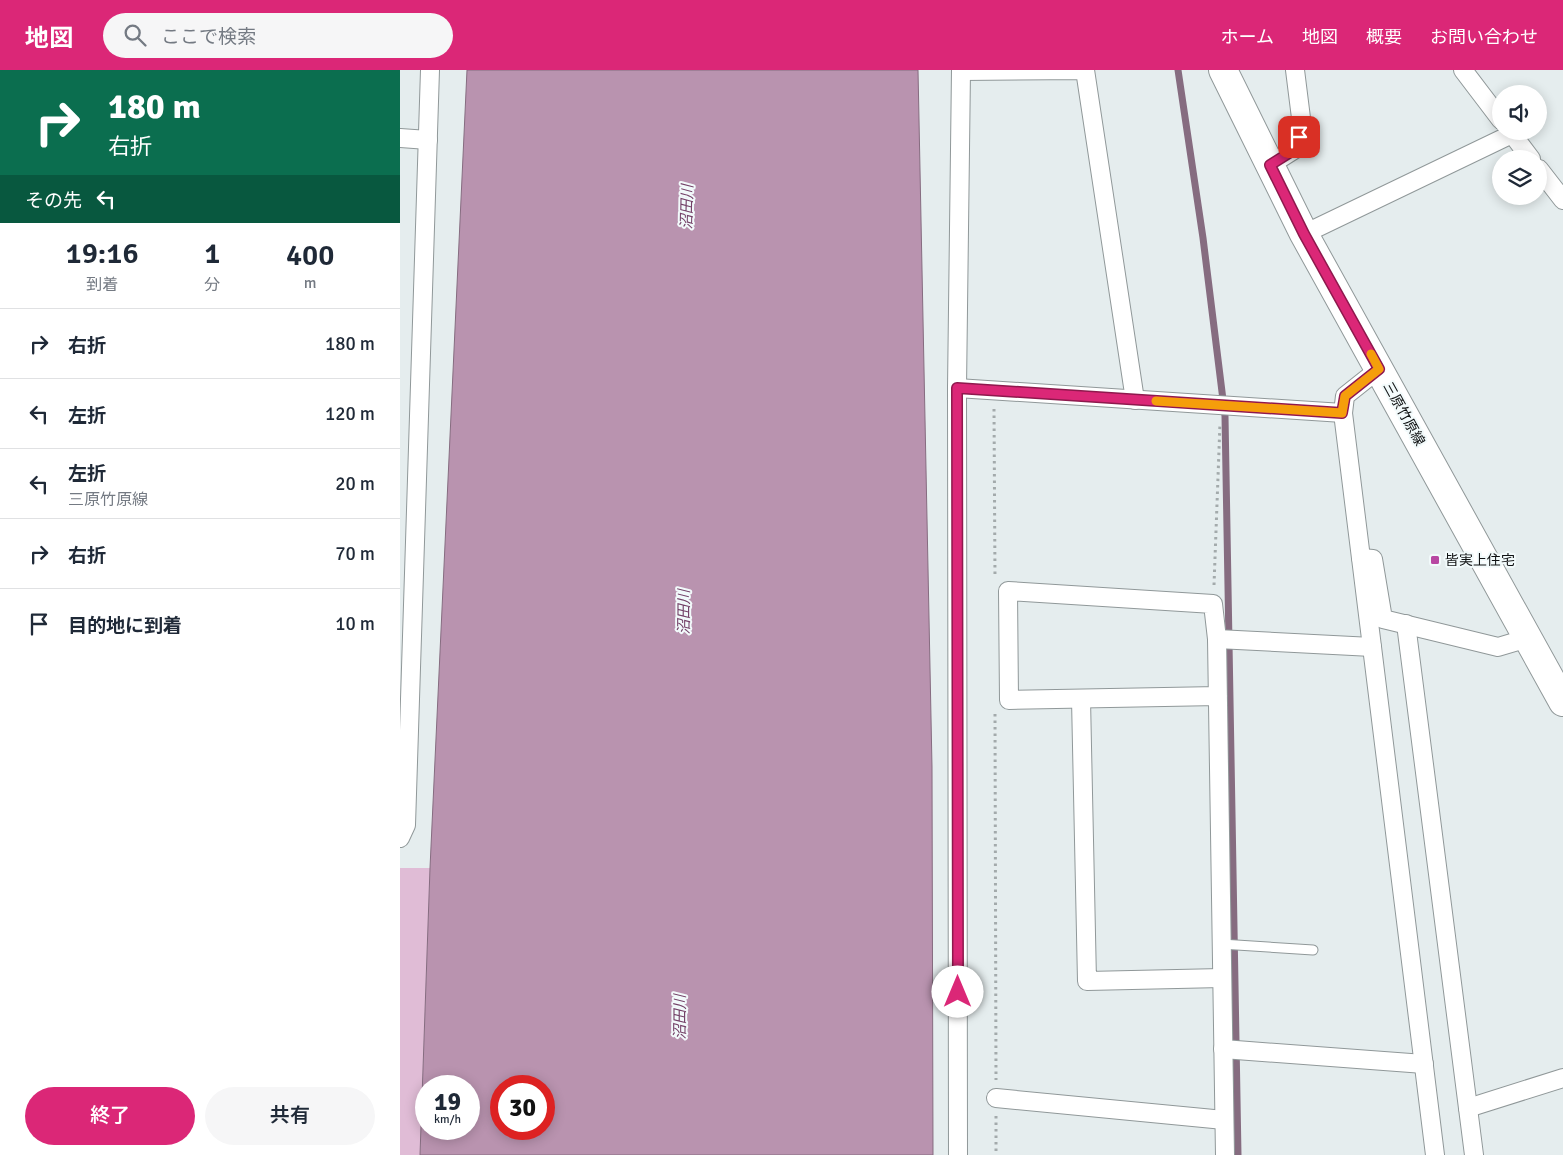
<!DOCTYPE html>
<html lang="ja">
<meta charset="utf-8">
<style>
:root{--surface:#fff;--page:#f6f6f7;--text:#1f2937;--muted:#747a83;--line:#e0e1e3;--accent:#db2777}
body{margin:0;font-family:Signika,"Noto Sans JP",sans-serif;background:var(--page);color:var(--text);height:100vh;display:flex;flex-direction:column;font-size:19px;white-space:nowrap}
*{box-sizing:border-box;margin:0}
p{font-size:16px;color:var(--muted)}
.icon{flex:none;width:28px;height:28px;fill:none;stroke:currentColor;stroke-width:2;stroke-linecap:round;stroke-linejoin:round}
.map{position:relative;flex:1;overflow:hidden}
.sheet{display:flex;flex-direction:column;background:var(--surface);width:400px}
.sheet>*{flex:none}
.hud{background:#0b6e4f;color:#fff;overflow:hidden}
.buttons{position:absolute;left:1092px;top:15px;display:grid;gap:10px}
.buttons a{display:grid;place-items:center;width:55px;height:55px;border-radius:50%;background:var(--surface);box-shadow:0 2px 12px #0003;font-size:25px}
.speed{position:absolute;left:15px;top:1005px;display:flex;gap:10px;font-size:25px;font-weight:700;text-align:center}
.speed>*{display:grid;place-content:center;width:65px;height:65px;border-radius:50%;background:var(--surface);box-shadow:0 2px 12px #0003;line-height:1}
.speed small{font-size:12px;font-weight:400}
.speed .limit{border:8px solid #d22;background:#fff;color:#111}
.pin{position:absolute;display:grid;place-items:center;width:42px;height:42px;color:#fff;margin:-21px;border-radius:10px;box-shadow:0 2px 8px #0006}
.me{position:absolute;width:55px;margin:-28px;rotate:0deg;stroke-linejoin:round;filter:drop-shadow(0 0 4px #0008)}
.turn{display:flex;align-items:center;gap:18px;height:105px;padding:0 25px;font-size:22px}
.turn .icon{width:65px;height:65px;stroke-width:2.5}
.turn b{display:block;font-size:35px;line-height:42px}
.then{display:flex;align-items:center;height:48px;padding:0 25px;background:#0003;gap:10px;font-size:19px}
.eta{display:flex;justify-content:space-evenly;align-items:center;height:85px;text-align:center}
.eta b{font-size:30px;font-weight:600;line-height:35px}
.cta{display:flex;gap:10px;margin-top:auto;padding:10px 25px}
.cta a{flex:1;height:58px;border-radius:30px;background:var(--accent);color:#fff;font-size:20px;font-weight:600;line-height:58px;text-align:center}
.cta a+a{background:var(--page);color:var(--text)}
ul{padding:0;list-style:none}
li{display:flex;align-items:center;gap:15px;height:70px;padding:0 25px;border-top:1px solid var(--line)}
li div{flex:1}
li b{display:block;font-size:19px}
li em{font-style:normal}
header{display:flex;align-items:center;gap:30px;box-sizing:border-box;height:70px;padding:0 25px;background:var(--accent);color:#fff}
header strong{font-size:24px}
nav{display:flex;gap:28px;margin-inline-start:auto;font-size:18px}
.search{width:350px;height:45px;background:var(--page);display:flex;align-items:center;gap:12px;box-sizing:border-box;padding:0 18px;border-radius:28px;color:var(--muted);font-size:19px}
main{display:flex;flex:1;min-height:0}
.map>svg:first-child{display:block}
</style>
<header>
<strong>地図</strong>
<div class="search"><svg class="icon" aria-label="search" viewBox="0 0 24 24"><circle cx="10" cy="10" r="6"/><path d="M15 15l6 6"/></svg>ここで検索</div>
<nav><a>ホーム</a><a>地図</a><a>概要</a><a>お問い合わせ</a></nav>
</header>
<main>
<section class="sheet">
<div class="hud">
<div class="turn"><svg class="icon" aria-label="right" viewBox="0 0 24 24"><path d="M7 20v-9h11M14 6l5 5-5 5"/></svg><div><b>180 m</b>右折</div></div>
<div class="then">その先<svg class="icon" aria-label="left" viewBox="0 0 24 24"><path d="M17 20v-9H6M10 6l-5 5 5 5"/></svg></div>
</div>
<div class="eta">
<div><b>19:16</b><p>到着</p></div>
<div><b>1</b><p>分</p></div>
<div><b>400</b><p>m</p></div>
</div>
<ul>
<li><svg class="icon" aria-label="right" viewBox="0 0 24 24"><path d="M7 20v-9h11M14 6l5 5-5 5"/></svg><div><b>右折</b></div><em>180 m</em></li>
<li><svg class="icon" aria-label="left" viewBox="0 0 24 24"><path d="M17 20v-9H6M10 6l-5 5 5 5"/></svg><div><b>左折</b></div><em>120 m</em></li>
<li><svg class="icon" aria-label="left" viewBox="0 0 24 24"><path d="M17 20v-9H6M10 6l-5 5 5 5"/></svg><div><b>左折</b><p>三原竹原線</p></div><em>20 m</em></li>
<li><svg class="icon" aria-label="right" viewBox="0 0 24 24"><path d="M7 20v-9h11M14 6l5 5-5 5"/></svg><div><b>右折</b></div><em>70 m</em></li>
<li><svg class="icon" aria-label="arrive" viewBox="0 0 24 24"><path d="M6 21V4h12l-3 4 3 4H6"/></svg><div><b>目的地に到着</b></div><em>10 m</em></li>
</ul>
<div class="cta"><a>終了</a><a>共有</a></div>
</section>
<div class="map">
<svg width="1163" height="1085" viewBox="0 0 1163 1085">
<rect width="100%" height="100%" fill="#e5edee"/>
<polygon fill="#e0bcd6" points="0,798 30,798 20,1085 0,1085"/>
<path fill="#b993af" stroke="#866c80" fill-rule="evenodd" d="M67,0h451l14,697 1,388h-513l10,-287zM26,1016h43v43h-43zM101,1016h43v43h-43z"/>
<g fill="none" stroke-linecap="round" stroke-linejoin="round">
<polyline stroke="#866c80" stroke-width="7" points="778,0 803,168 825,346 838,1085"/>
<g stroke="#909899" stroke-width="11">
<polyline id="service" points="821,874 913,880"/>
</g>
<g stroke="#909899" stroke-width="20">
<g id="minor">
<polyline points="1063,0 1101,50"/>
<polyline points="561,1 685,0 735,330"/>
<polyline points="1110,61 1131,89"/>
<polyline points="0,68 28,70"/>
<polyline points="870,95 897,78 902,56 895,0"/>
<polyline points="1139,99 1163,130"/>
<polyline points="904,164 1112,64"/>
<polyline points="979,299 945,326 943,343 1035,1085"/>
<polyline points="557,318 943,343"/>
<polyline points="961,488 973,489 983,549 1098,577 1128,568"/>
<polyline points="1006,554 1074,1085"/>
<polyline points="817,569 972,577"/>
<polyline points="818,626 609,630 608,521 813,534 817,569 825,1085"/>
<polyline points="681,629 687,911 822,908"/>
<polyline points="0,768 6,755 30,0"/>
<polyline points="823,979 1024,994"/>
<polyline points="596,1028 824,1050"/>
<polyline points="1068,1038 1163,1008"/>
<polyline points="558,1085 557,318 561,0"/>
</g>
</g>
<g stroke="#909899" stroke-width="30">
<polyline id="primary" points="823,0 904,164 1163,632"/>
</g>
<g stroke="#a3aaab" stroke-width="3" stroke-dasharray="2.5 4" stroke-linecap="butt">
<polyline points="594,339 595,508"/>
<polyline points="814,515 820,353"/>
<polyline points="595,644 596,1010"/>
<polyline points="596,1046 596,1085"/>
</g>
<use href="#service" stroke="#fff" stroke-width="9"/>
<use href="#minor" stroke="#fff" stroke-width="18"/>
<use href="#primary" stroke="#fff" stroke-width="28"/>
</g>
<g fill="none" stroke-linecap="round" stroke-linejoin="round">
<g stroke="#8e194d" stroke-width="12">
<polyline id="route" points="558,922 557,318 942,343 945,326 979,299 904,164 870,95 897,78 899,67"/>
</g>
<use href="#route" stroke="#db2777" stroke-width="9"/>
<polyline stroke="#f59e0b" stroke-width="9" points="756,331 942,343 945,326 979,299 971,284"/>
</g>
<rect fill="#b847a2" stroke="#f2fafb" stroke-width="2" x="1030" y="485" width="10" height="10" rx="2.5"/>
<g text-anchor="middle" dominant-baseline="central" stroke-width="4" stroke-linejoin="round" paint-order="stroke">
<g font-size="14" fill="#0f1112" stroke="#f2fafb">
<text transform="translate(1004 344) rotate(61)">三原竹原線</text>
</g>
<g font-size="14" fill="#0f1112" stroke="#f2fafb" text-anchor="start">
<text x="1045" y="490">皆実上住宅</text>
</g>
<g font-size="15" font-style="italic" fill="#734067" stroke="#f2fafb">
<text transform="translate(287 137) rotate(-89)">沼田川</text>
<text transform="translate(284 542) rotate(-90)">沼田川</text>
<text transform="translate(280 947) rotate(-90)">沼田川</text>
</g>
</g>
</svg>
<div class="buttons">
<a><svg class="icon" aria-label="sound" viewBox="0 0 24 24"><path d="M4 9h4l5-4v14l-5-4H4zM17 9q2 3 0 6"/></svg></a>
<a><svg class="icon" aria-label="layers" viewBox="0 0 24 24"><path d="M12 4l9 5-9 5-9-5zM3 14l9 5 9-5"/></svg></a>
</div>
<div class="speed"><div>19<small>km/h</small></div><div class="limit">30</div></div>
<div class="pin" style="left:899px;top:67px;background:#d93025"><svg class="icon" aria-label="arrive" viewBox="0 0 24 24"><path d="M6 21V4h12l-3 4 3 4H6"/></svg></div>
<svg class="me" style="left:558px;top:922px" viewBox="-20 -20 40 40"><circle r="19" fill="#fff"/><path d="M0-13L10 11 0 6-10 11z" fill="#db2777"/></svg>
</div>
</main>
